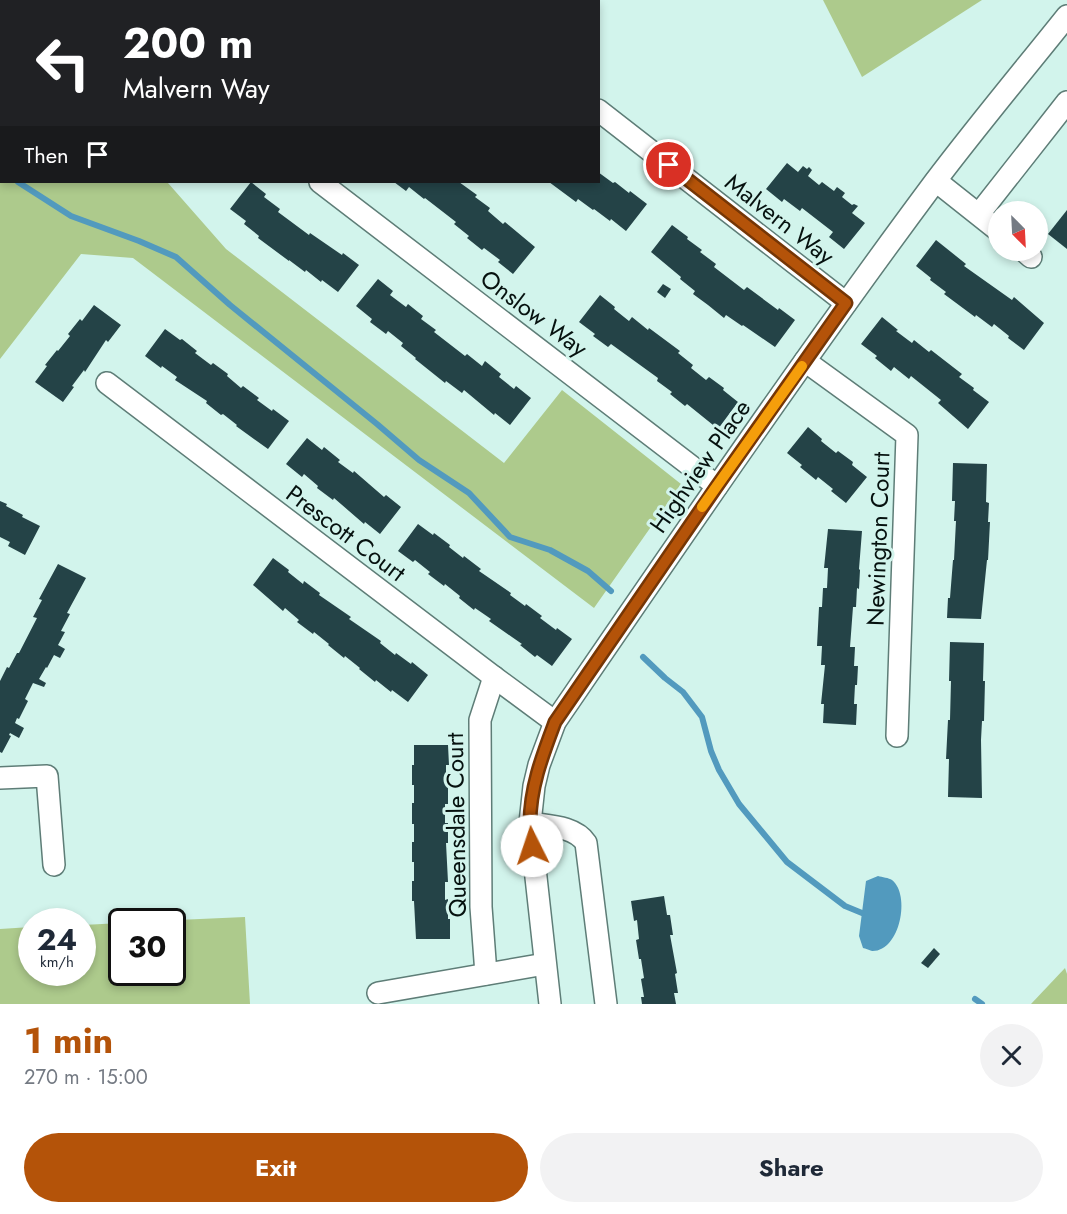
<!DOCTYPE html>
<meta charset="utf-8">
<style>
:root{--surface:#fff;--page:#f2f2f3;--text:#1f2937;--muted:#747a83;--accent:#b45309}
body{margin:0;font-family:Jost,sans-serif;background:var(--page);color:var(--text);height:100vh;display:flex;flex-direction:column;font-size:22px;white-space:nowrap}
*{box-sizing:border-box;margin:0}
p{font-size:20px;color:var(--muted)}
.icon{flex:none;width:33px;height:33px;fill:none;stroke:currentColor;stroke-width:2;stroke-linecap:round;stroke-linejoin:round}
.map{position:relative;height:1004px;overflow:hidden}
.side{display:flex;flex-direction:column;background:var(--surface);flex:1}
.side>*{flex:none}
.guide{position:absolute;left:0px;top:0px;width:600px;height:183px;box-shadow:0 3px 9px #0003;background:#202124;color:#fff;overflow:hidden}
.needle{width:39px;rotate:156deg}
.tools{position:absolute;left:988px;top:201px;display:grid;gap:12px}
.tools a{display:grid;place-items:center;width:60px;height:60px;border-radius:50%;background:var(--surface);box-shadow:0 3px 9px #0003;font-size:30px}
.speed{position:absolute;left:18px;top:908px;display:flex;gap:12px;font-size:30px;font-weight:700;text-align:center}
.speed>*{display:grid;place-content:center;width:78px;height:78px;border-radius:50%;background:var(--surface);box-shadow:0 3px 9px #0003;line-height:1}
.speed small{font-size:15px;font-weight:400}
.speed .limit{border:3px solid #111;border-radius:9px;background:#fff;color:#111}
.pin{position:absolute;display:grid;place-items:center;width:51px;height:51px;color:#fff;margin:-26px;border:3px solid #fff;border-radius:50%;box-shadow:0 2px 6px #0007}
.me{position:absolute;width:66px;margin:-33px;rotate:356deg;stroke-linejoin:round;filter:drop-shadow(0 0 4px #0008)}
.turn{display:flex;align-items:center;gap:21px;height:126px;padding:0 24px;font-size:27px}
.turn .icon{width:78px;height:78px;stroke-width:2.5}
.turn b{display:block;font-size:42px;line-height:51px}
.then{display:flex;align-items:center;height:57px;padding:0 24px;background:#0003;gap:12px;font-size:22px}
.round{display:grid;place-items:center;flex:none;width:63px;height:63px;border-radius:32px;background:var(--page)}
.summary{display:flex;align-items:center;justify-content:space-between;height:102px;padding:0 24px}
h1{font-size:36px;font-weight:700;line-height:45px;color:var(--accent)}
.cta{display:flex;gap:12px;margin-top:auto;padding:12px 24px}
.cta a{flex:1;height:69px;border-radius:36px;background:var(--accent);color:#fff;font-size:24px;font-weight:700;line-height:69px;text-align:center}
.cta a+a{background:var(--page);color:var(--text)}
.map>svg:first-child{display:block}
</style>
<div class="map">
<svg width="1067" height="1004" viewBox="0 0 1067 1004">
<rect width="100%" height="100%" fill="#d2f4ec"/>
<g fill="#adca8c">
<polygon points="0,0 255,0 255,2 2,2 2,182 168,182 168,183 226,249 504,463 562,390 681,484 594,608 133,258 81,254 0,359"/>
<polygon points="823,0 982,0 862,77"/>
<polygon points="245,917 250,1004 0,1004 0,929 31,927 32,972 82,972 83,925 121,923 122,972 172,972 172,921 155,921"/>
<polygon points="1065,968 1067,974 1067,1004 1031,1004"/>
</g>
<path fill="#529abe" d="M878,876c4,1 11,2 14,4 19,15 8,72 -20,71 -1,0 -7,-3 -9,-3l-4,-12 7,-55z"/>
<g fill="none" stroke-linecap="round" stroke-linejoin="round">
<g stroke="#529abe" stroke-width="6">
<polyline points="0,170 2,171"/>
<polyline points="18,182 71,216 139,241 176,257 230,305 377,424 419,460 469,493 510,537 550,550 588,571 611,591"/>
<polyline points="643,657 665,678 683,692 702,717 711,751 719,770 739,804 787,862 845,906 862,913"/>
<polyline points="975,999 982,1004"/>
</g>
</g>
<g fill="#244347">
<polygon points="787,163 798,172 803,166 807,169 809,167 812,170 808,176 819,185 822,182 834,191 837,187 845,193 842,197 852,205 854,204 858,206 852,213 865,223 844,249 829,237 833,232 802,208 800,211 784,199 782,202 766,189"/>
<polygon points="598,172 613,183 615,182 629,193 630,191 647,204 626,231 611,219 610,221 594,209 593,210 578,199 576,202 549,182 598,182"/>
<polygon points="251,182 266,194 264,197 280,209 278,212 309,235 310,233 342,255 343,253 359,265 338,292 322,280 321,282 306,270 305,272 289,260 289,261 258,238 259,236 244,224 246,221 230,209"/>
<polygon points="394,182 459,182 477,195 475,197 490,208 488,211 503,224 505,222 535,247 513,274 498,262 500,260 484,248 482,250 467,238 469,236 454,224 456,222 425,198 424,199 409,187 406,191"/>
<polygon points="1067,210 1067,249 1048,234"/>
<polygon points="672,225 688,237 687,239 702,250 700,252 716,264 714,267 744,290 747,287 778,310 779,308 795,320 775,347 743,325 742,326 726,315 724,318 708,305 693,294 695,291 680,279 681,277 651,252"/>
<polygon points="936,240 966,264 964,266 1012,300 1014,297 1044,323 1024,350 1008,338 1009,336 994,324 992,327 976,315 975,317 944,294 946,292 930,280 931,278 916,266"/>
<polygon points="378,279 393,291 390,295 406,307 408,304 423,316 421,319 436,330 434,332 465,356 467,354 482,366 485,361 501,374 499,377 514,389 516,386 531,398 510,425 495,413 494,415 464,390 462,393 446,381 445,383 415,359 416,358 401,346 403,343 388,331 386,334 370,322 372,319 356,306"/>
<polygon points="663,284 671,289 665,298 657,292"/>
<polygon points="600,295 615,307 614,309 629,321 632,317 648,330 649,328 680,351 678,353 693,365 691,368 706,380 709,377 724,388 723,390 738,402 718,429 687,404 685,406 670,394 672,392 657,381 658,378 611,344 608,347 593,336 595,334 579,322"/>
<polygon points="94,305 121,325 108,342 106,340 85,372 84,370 72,386 74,387 63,402 35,382 47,366 45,365 57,350 58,351 70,336 68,334 80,319 82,321"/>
<polygon points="882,317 898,330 896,331 912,343 914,340 929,352 931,350 962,374 959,377 974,388 973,390 989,402 968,429 938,403 941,400 911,376 909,379 894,367 891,371 875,358 877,356 861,344"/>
<polygon points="165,329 180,340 182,339 197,351 195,353 211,365 213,363 228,374 227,376 241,388 243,386 259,398 257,400 272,411 273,409 289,421 268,449 236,426 237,425 223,414 221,415 206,403 207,401 175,380 177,377 162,366 161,368 145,356"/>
<polygon points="808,427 822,439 821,441 836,453 838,451 853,462 852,465 867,477 846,503 831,491 833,489 818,477 816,480 800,467 802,465 787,453"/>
<polygon points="307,438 322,450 324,447 340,460 338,462 353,473 354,471 384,497 386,495 401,507 380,534 365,522 364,524 334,498 333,500 317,488 318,486 304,474 302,477 286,464"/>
<polygon points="953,463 987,464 986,502 989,503 988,522 990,522 988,560 987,560 981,619 947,618 948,598 950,598 953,560 954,560 956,521 954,521 955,501 952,501"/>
<polygon points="0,501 7,504 6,506 23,515 22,517 40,526 25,555 8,546 10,542 0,537"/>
<polygon points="418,524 433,535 434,533 450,545 449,547 463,558 464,556 481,569 479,571 511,593 510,595 525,606 526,604 542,616 540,618 556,630 557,628 572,639 552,666 537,655 535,657 520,645 522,644 489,621 491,619 475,608 474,610 459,598 460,596 445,584 444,586 428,574 430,572 415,560 413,562 398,551"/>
<polygon points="828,529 862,531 859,569 860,570 859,589 857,588 856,607 853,607 850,647 855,647 854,666 858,666 857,685 855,685 854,704 857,704 856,725 823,723 824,704 821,704 825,665 821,665 822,646 817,646 819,607 822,607 823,588 827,588 828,568 824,568"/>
<polygon points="273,558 289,570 288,572 303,584 304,581 320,593 319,595 351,617 349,619 381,641 380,643 395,655 396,653 411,664 412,662 428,675 408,702 392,690 391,692 376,680 375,682 359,669 360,668 345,656 344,658 328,645 329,644 314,632 313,634 297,622 299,620 285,608 283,611 253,585"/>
<polygon points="58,564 86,578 67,613 70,614 61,631 65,632 58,645 65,649 60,658 54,655 47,668 46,667 39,679 46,683 44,687 33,683 25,699 28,701 19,719 17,718 15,723 24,728 19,738 10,733 9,735 11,736 2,753 0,752 0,681 7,667 9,668 17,653 19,653 37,618 33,617 42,600 39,599"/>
<polygon points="950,642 984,643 983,681 985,681 984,721 982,721 981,740 982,798 948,797 949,759 946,759 948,720 950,720 951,681 949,681"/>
<polygon points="414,745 448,745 449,765 446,765 446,784 448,785 448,804 445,804 445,823 448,823 448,843 446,843 448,882 445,882 445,900 448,899 448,919 450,919 450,939 416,939 414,901 412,901 412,881 414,881 414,862 412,862 412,842 414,842 414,824 412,824 412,803 414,803 414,785 412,785 412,765 414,765"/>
<polygon points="664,896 667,915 670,915 673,935 670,935 677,973 675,974 678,993 674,993 676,1004 642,1004 641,997 644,997 641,979 644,978 641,959 639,959 636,940 639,939 637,920 634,921 631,901"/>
<polygon points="934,948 940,954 928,968 921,963"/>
</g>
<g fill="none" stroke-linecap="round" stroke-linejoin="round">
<g stroke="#5e7d77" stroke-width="24">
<g id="minor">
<polyline points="458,0 460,2"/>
<polyline points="393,2 393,0"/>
<polyline points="598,110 846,303"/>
<polyline points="936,181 999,231"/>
<polyline points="320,182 717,486"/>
<polyline points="979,214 1067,102"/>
<polyline points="1023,250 1031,257"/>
<polyline points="805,361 907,435 897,736"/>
<polyline points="107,383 494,677 555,722"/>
<polyline points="0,778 47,776 54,865"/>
<path d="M530,823c18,3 45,3 56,20l20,161"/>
<polyline points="486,974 481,907 480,720 494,677"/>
<polyline points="378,993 545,964"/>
<path d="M550,1004l-20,-181 4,-37 5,-21 16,-43c124,-181 248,-363 379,-539 43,-57 89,-112 133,-167"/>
</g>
</g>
<use href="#minor" stroke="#fff" stroke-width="21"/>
</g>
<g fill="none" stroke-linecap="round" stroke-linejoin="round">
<g stroke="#753606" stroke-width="15">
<path id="route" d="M532,846c0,-8 -2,-16 -2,-23 0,-36 13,-69 25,-101l162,-236 129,-183 -177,-138"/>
</g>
<use href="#route" stroke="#b45309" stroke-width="10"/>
<polyline stroke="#f59e0b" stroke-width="10" points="702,507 802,366"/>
</g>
<g text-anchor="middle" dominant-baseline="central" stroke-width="6" stroke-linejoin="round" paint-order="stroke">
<g font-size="24" fill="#06110f" stroke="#d2f4ec">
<text transform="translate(780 219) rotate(38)">Malvern Way</text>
<text transform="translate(534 313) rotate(37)">Onslow Way</text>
<text transform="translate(700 466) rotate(-55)">Highview Place</text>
<text transform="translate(346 533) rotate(37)">Prescott Court</text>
<text transform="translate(878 539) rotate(-88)">Newington Court</text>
<text transform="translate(456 825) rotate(-91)">Queensdale Court</text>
</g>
</g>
</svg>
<div class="tools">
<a><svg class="needle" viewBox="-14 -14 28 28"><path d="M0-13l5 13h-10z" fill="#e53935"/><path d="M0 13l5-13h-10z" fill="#747a83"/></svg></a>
</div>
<div class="speed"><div>24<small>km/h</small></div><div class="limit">30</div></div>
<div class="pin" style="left:669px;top:165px;background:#d93025"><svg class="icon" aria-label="arrive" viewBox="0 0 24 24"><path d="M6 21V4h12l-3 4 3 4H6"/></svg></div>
<svg class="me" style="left:532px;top:846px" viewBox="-20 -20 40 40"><circle r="19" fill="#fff"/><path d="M0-13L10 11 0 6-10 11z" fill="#b45309"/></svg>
<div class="guide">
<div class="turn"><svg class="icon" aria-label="left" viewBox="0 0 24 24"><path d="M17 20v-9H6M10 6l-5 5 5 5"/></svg><div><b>200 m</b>Malvern Way</div></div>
<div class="then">Then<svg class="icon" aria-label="arrive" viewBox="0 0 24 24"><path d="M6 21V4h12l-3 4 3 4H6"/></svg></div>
</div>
</div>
<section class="side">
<div class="summary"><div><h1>1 min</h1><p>270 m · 15:00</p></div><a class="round"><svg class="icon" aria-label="close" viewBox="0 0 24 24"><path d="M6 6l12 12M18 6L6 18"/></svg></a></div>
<div class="cta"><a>Exit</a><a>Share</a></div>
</section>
